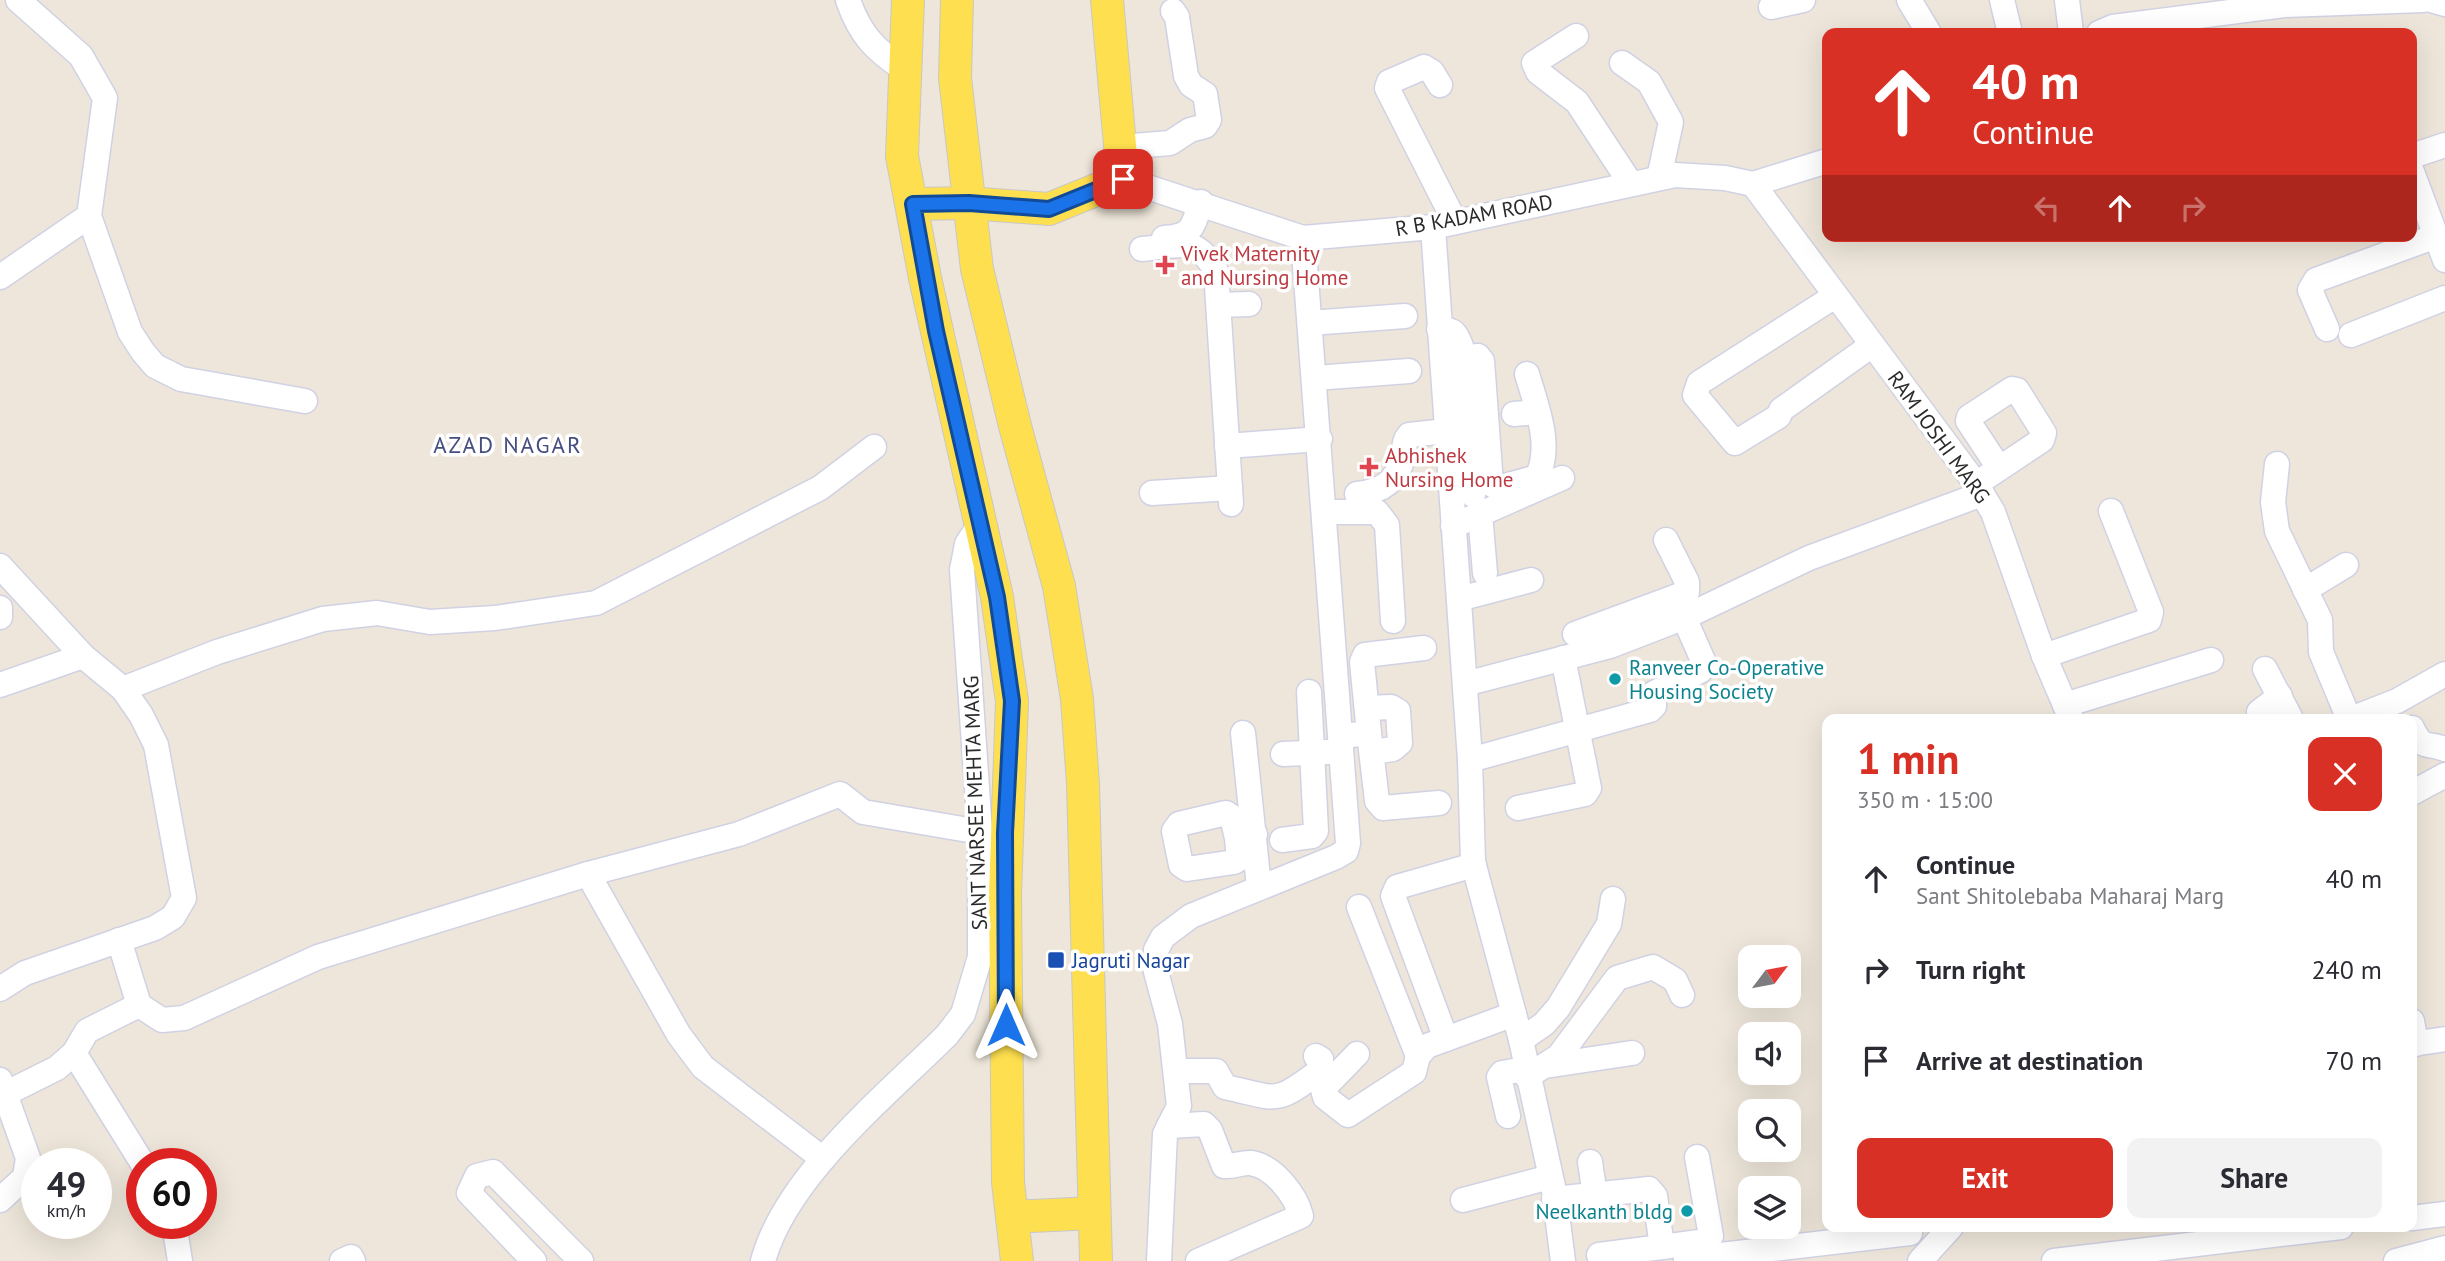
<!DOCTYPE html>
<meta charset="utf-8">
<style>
:root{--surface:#fff;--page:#f2f2f3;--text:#2b2b33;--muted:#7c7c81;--accent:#d93025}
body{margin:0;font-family:"PT Sans",sans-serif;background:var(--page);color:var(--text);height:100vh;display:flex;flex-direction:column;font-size:26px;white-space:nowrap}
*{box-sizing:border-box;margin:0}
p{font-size:23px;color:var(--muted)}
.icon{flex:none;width:38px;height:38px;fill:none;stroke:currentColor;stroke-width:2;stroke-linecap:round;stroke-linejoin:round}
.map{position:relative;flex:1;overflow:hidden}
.panel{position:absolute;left:1822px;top:714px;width:595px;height:518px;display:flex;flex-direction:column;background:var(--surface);border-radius:14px;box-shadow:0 7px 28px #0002}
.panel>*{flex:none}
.hud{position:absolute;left:1822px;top:28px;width:595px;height:214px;border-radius:14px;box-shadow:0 7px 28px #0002;background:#d93025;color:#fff;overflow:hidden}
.needle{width:46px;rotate:58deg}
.tools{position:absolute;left:1738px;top:945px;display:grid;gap:14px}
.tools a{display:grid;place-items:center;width:63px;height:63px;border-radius:14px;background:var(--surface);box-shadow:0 7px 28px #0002;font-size:35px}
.speed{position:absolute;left:21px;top:1148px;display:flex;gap:14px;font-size:35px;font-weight:700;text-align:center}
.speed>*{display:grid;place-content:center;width:91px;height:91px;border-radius:50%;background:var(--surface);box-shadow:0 7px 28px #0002;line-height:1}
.speed small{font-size:18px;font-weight:400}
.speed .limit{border:10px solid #d22;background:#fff;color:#111}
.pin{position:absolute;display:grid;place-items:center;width:60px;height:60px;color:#fff;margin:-30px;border-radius:14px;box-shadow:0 4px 10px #0006}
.me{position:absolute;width:77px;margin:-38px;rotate:0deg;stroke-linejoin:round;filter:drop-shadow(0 0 5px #0008)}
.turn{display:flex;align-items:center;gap:24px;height:147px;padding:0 35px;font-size:32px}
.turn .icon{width:91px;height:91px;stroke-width:2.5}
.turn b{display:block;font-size:49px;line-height:60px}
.lanes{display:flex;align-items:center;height:66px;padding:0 35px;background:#0003;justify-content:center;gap:35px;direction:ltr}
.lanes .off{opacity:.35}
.round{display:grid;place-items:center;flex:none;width:74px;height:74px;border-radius:14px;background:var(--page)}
.headline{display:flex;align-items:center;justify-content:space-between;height:119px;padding:0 35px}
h1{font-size:42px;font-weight:600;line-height:52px;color:var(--accent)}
.button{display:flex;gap:14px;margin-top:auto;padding:14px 35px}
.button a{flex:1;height:80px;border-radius:14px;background:var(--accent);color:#fff;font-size:28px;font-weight:600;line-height:80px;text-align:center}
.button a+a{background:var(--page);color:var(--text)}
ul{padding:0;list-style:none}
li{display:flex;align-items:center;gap:21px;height:91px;padding:0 35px}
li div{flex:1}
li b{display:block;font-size:26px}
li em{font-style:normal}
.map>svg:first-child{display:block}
</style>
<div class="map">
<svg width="2445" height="1261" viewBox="0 0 2445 1261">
<rect width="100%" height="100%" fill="#eee6da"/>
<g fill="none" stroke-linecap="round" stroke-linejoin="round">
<g stroke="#d0d2e4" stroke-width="27">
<g id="minor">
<polyline points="18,0 81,56 105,98 89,216 130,332 143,352 155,366 181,379 305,401"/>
<path d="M848,0c12,35 27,50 57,70"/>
<polyline points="1909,0 1929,33"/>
<polyline points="2002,0 2010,33"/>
<polyline points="2067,0 2071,33"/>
<polyline points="2431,0 2445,4"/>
<polyline points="1771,7 1803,0"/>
<polyline points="2099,33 2113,27 2284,5 2423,0"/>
<polyline points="1576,36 1534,63 1538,72 1577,102 1631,184"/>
<polyline points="1622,63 1649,82 1671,122 1659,178"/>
<polyline points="1440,85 1432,72 1424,67 1389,82 1387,88 1455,222"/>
<polyline points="1121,147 1170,143 1190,130 1205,126 1209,120 1205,94 1191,85 1186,76 1177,17 1173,11"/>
<polyline points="2412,156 2445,145"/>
<polyline points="2412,172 2445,260"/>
<polyline points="1123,179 1303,238 1433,227 1675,175 1725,178 1753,184 1827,161"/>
<polyline points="1753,184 1976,484 1993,512 2044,656 2071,719"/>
<polyline points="1433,227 1470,760 1473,862 1521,1040 1554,1191 1563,1261"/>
<path d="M1164,238c29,-2 28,-10 37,-36"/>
<path d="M1142,249c38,-3 53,-15 74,22l15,233"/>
<polyline points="0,277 89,216"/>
<polyline points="1835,296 1699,383 1695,395 1735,443 1779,416 1781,410 1872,345"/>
<polyline points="1219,305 1249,304"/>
<polyline points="1310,323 1405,316"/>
<path d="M1439,329c15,0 17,4 22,17l12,149"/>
<polyline points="2327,329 2310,290 2316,280 2436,236"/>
<polyline points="2351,335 2445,298"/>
<path d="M1462,358l16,-2 4,5 9,123 7,4 39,-11c16,-31 -1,-72 -10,-103"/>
<polyline points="1315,378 1409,371"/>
<polyline points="1514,414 1537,412"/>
<polyline points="1227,446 1320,439"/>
<polyline points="2277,464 2273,502 2277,531 2320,620 2321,652 2349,719"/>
<polyline points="1976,484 2042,440 2044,433 2017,390 2012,389 1969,417 1968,421 1999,468"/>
<polyline points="1152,493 1230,488"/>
<path d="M1357,494c24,-2 40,-12 46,-37 2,-9 0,-15 6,-22l37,-4"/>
<polyline points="1325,512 1377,512 1387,525 1393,621"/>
<polyline points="1480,514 1485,573"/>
<polyline points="1453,526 1562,478"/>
<polyline points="0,566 83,656 123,689 141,715 156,745 184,898 173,917 155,928 25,973 0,989"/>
<polyline points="2305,590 2346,565"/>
<polyline points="1459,599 1531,580"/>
<polyline points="0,608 0,617"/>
<polyline points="1575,634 1675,597"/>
<polyline points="2044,656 2149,620 2151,612 2111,511"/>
<polyline points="2265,669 2291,719"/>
<polyline points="1465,684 1610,646 1685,617 1809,558 1982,494"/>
<polyline points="0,685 83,656"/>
<polyline points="123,689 217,652 323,619 377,613 430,622 495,618 596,603 820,488 874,447"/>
<polyline points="2065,705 2211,660"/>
<polyline points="1367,708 1391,707 1398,711 1400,743 1393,749 1372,752"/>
<polyline points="2263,719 2259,712 2280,696"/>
<polyline points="2351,719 2397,701 2445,674"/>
<path d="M2412,728c12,24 13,13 33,21"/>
<polyline points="1243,733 1259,887"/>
<polyline points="1369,733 1377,801 1383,808 1439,803"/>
<polyline points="1342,736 1369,733 1362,662 1365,655 1424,648"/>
<polyline points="1283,754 1328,752"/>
<polyline points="1470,760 1650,710 1654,706 1654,693 1700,671 1705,665 1675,597 1687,592 1687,582 1666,540"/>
<polyline points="2412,793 2445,775"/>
<polyline points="1518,808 1585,794 1589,788 1563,658"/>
<polyline points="1237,838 1239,859 1234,862 1187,869 1181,865 1174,831 1179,824 1226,813 1232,817 1237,838 1255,834"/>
<polyline points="1282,840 1312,836 1316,831 1309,692"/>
<polyline points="588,874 679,1035 703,1067 823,1159"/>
<polyline points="1359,907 1418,1056"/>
<polyline points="119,940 139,1005 162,1020 184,1018 318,957 588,874 739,834 840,794 863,812 980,832"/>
<polyline points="2412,1021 2416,1044"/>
<polyline points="1446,1039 1393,896 1397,887 1474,865"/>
<polyline points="1521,1040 1544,1024 1558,1008 1609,924 1613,899"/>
<polyline points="2412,1044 2445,1039"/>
<polyline points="74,1053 143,1164"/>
<polyline points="1357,1054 1323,1089 1325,1097 1348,1115 1414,1072 1418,1056 1427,1046 1514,1014"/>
<polyline points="1545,1066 1632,1053"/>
<path d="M1176,1071h40l9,16c52,11 49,19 93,-15l3,-13 -5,-3"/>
<polyline points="1527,1077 1559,1056 1617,978 1653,967 1675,980 1682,995"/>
<polyline points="5,1094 57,1068 74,1053 87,1031 139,1005"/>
<polyline points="1508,1116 1499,1077 1502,1073 1525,1069"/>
<path d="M1169,1126l35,-2 6,6 14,36c10,1 18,-4 27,-3 22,3 45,32 50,53l-103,45"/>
<polyline points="1590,1162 1595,1195"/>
<polyline points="1554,1199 1649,1189 1655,1196 1662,1247 1707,1241 1711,1236 1697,1157"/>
<polyline points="0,1200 25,1177 28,1158 0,1080"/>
<polyline points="1463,1200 1550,1177"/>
<polyline points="2412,1218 2445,1214"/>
<polyline points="174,1223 180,1261"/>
<polyline points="1599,1255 1662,1247"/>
<polyline points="1686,1259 1910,1233"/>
<polyline points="342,1261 351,1257 353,1261"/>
<polyline points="534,1261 469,1193 477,1176 493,1172 581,1261"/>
<path d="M763,1261c23,-85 123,-165 184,-226l16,-21 17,-57v-125l-18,-262 5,-26 12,-18"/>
<polyline points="1159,1261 1165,1134 1179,1106 1170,1024 1155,968 1156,950 1163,937 1191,916 1336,857 1346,851 1348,843 1303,238"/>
<polyline points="1920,1261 1951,1227"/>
<polyline points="2054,1261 2341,1227"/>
<polyline points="2396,1261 2445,1248"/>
</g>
</g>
<g stroke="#c8c8c8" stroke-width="34">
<g id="major">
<polyline points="908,0 902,156 925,278 997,597 1012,701 1005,894 1008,1182 1017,1261"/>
<polyline points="957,0 955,78 977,269 1015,426 1059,586 1077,699 1083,784 1096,1261"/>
<polyline points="913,204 969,203 1049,209 1123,179 1107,0"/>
<polyline points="1012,1217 1094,1213"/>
</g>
</g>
<use href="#minor" stroke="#fff" stroke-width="24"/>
<use href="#major" stroke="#fedf4f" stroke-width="32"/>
</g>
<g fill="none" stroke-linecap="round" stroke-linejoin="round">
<g stroke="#114b97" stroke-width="18">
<polyline id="route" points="1006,1025 1005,833 1012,701 997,597 936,331 913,204 969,203 1049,209 1123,179"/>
</g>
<use href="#route" stroke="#1a73e8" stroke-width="12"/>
</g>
<g fill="#e0444e" stroke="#fff" stroke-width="2.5">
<path d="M1161.5 254.5h7v7h7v7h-7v7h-7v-7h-7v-7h7z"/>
<path d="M1365.5 456.5h7v7h7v7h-7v7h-7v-7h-7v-7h7z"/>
</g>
<g fill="#0f9aa8" stroke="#fff" stroke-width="2.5">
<circle cx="1615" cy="679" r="7"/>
<circle cx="1687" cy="1211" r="7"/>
</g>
<rect fill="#1a4fb4" stroke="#fff" stroke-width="2.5" x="1047" y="951" width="18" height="18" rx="3.5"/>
<g text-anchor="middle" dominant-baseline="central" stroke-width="7" stroke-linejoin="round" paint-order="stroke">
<g font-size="21" fill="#2a2a2a" stroke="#fff">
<text transform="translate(1474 215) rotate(-10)">R B KADAM ROAD</text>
<text transform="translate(1939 437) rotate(54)">RAM JOSHI MARG</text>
<text transform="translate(975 803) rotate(-92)">SANT NARSEE MEHTA MARG</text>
</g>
<g font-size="21" fill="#be3a42" stroke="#fff" text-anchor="start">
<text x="1181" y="253">Vivek Maternity<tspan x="1181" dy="24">and Nursing Home</tspan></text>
<text x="1385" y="455">Abhishek<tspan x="1385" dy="24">Nursing Home</tspan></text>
</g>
<g font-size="21" fill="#0d838f" stroke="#fff" text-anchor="start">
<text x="1629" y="667">Ranveer Co-Operative<tspan x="1629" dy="24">Housing Society</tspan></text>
<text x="1673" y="1211" text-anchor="end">Neelkanth bldg</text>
</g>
<g font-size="21" fill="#164399" stroke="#fff" text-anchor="start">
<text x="1072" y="960">Jagruti Nagar</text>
</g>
<g font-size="23" letter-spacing="2" fill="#464d7f" stroke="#fff">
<text x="508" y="444">AZAD NAGAR</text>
</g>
</g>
</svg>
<div class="tools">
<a><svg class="needle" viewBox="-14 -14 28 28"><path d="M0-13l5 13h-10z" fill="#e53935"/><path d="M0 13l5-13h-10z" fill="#7c7c81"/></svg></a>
<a><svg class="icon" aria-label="sound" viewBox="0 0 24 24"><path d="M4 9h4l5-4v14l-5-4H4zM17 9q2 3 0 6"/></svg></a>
<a><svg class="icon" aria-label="search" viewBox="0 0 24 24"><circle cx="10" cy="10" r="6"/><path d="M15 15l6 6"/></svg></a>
<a><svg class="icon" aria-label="layers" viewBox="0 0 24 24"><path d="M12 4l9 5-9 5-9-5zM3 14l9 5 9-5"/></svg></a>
</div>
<div class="speed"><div>49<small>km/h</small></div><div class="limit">60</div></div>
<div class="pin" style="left:1123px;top:179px;background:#d93025"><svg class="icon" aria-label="arrive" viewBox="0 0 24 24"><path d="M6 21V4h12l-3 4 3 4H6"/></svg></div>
<svg class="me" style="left:1006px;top:1025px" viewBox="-20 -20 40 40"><path d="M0-17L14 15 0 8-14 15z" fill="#1a73e8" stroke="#fff" stroke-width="4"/></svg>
<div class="hud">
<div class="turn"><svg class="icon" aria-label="ahead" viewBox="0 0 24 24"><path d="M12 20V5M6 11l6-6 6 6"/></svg><div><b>40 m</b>Continue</div></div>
<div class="lanes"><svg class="icon off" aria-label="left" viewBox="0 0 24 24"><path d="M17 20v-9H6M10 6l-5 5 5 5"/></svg><svg class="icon" aria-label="ahead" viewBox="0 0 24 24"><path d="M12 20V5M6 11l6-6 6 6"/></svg><svg class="icon off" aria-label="right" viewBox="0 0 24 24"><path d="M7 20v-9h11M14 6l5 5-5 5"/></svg></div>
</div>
<section class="panel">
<div class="headline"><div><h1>1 min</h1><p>350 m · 15:00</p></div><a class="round" style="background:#d93025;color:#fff"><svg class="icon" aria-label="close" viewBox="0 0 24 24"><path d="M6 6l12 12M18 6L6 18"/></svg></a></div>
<ul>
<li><svg class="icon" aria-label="ahead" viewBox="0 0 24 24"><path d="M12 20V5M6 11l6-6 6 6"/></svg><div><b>Continue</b><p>Sant Shitolebaba Maharaj Marg</p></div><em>40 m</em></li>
<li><svg class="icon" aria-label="right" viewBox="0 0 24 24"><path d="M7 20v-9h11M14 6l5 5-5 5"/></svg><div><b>Turn right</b></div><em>240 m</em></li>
<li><svg class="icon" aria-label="arrive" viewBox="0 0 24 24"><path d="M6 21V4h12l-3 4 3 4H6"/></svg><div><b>Arrive at destination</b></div><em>70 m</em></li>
</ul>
<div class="button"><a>Exit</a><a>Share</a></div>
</section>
</div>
